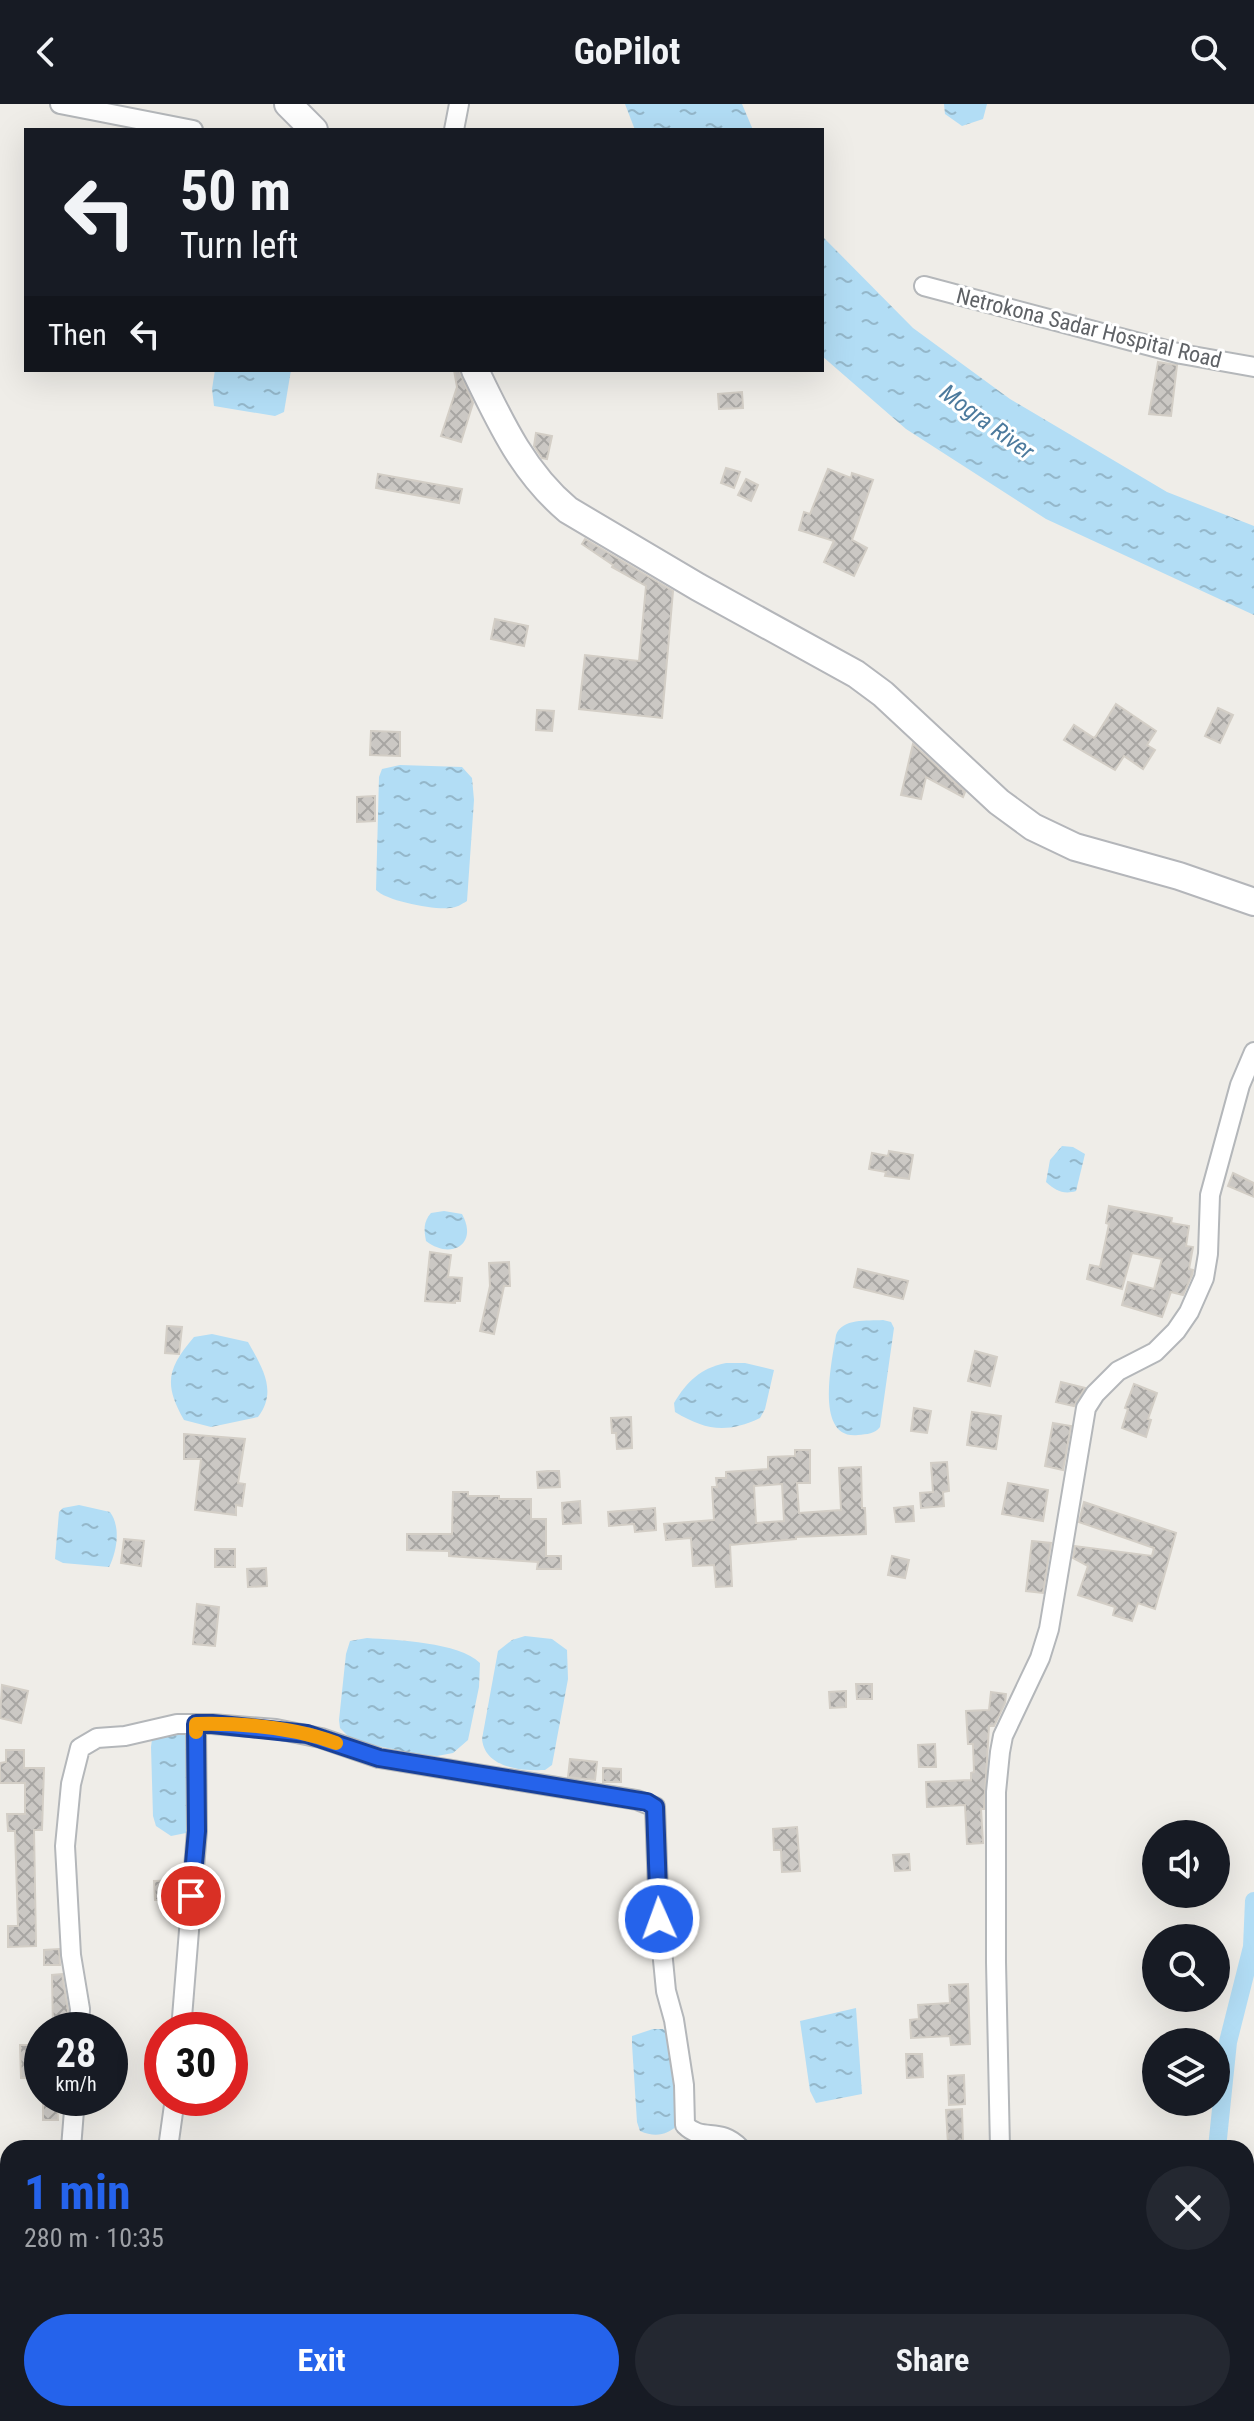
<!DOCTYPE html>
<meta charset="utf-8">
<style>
:root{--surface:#171b24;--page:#242831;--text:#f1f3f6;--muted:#9ea1a6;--accent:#2563eb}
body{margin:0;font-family:"Roboto Condensed",sans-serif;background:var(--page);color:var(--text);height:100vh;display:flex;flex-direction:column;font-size:30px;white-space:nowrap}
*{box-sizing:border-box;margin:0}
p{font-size:26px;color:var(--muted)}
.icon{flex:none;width:44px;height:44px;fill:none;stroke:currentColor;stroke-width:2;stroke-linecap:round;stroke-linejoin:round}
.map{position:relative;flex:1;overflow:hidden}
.drawer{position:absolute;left:0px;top:2036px;width:1254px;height:282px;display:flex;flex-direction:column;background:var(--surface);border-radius:24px 24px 0 0;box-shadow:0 8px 32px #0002}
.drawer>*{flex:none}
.hud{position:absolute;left:24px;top:24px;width:800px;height:244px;border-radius:0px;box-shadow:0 8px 32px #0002;background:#171b24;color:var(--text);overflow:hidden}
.buttons{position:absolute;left:1142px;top:1716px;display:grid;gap:16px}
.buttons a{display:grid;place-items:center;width:88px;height:88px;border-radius:50%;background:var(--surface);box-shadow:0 8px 32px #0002;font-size:40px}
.speed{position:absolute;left:24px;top:1908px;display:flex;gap:16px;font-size:40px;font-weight:700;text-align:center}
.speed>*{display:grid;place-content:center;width:104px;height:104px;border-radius:50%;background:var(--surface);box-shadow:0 8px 32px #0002;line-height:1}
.speed small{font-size:20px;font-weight:400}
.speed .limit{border:12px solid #d22;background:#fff;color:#111}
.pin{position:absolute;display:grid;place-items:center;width:68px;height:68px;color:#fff;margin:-34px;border:4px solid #fff;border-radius:50%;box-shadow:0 2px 8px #0007}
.me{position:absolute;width:88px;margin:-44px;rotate:358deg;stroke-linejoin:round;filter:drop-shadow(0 0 6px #0008)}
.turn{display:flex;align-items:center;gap:28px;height:168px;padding:0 24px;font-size:36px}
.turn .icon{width:104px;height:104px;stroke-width:2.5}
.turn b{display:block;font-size:56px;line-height:68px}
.then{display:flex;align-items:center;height:76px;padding:0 24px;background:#0003;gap:16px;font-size:30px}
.round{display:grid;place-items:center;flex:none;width:84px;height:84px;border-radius:42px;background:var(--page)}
.headline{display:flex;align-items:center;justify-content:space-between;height:136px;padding:0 24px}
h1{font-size:48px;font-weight:700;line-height:60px;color:var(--accent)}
.primary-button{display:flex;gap:16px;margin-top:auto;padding:16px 24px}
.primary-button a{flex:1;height:92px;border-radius:48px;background:var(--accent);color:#fff;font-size:32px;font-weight:700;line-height:92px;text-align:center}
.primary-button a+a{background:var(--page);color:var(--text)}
header{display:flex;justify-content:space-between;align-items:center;height:104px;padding:0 24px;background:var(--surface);font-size:36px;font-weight:700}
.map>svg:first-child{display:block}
</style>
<header><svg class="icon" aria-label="back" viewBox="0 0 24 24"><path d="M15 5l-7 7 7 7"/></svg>GoPilot<svg class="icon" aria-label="search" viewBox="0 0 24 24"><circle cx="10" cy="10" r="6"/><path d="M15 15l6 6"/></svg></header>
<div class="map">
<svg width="1254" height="2317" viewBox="0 0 1254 2317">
<defs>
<pattern id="water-ripples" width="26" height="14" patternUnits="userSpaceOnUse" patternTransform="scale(2)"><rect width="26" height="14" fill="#b2ddf5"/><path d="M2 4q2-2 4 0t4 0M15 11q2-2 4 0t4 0" fill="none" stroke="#94b7ca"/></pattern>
<pattern id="building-cross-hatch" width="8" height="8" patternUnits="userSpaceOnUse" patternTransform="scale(2)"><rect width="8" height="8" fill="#cbc8c4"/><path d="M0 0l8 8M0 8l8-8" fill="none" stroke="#a8a6a3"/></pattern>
</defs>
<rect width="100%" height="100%" fill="#efede8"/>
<g fill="url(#water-ripples)">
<polygon points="625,0 742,0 753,26 635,26"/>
<polygon points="944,0 987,0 983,15 962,22 945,10"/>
<polygon points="822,132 913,224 1010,295 1167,388 1254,422 1254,511 1046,415 906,325 822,252"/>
<polygon points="215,266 291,266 284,308 275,312 214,302 212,285"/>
<path d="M400,661l62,2 10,11 2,22 -7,101c-5,3 -11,7 -17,7 -17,2 -63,-7 -74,-18l3,-113 3,-8z"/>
<path d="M1062,1042l11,1 12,7 -9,37c-13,4 -21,-1 -30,-9l4,-22z"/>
<path d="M444,1107l18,3c17,31 -12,46 -36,27 -2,-11 -3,-19 5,-28z"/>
<path d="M883,1216l8,2 3,6 -14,99c-5,7 -13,7 -22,8 -44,5 -26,-74 -22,-100 6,-17 31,-14 47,-15z"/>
<path d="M212,1230l36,8c14,25 30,49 10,75l-47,10 -27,-7c-21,-37 -16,-52 10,-83z"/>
<path d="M726,1259h19l29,7 -9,39 -5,9c-34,16 -55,12 -85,-6l-1,-9c13,-22 27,-35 52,-40z"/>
<path d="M79,1401l31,7c11,15 7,39 -1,55l-46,-4 -8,-4 4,-47 4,-4z"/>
<path d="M525,1532l27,3 15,11 1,29 -16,86 -7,5c-24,1 -60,-2 -63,-31l16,-88 14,-11z"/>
<path d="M367,1534c29,2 92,4 113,25l-1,24 -11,53 -15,13 -16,3 -15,-1 -54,-11 -18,-6 -10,-10 -1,-8 7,-66 4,-13z"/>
<polygon points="184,1628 190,1631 190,1716 186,1729 171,1732 156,1722 153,1712 151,1643 152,1635 159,1629"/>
<polygon points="856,1904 862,1990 816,1999 810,1987 800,1917"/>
<path d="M653,1925h10l8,6 8,89c-12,11 -23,14 -39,7l-3,-9 -5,-78v-8z"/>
</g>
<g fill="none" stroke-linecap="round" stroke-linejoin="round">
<g stroke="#b2ddf5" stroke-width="18">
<polyline points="1217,2044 1228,1938 1252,1843 1254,1797"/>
<polyline points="1246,2113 1254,2132"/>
</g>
</g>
<g fill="url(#building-cross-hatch)" stroke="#d3cec6" stroke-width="2" fill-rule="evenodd">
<polygon points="1158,258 1177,261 1171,312 1149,310"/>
<polygon points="454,266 459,266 473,299 461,338 441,332 457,283"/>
<polygon points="742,288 743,304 719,305 718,290"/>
<polygon points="536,329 552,332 547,355 542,354 534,342"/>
<polygon points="726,364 740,368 734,384 721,379"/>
<polygon points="828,365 851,374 852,369 873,376 852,436 867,444 854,472 824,458 834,437 799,426 804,408 810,410"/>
<polygon points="378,370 462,385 459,399 376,384"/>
<polygon points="746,375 758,381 751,397 738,391"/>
<polygon points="585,435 673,487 662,614 579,605 585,551 639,557 646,482 612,463 613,461 582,440"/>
<polygon points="495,515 528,522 524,542 491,535"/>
<polygon points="1116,600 1156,627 1147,641 1155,646 1143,665 1124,652 1115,666 1064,636 1074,621 1094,634 1096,632"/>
<polygon points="1218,604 1233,611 1220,639 1205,632"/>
<polygon points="537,606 554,607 552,627 536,626"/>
<polygon points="371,627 400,628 400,652 370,651"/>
<polygon points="913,640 965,688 963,693 926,673 921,695 901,691"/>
<polygon points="375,692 375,717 357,718 357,693"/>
<polygon points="889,1047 913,1051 909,1075 885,1072 886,1068 869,1065 872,1049 888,1052"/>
<polygon points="1233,1069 1254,1079 1254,1093 1228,1082"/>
<polygon points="1109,1102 1172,1114 1171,1119 1189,1122 1186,1142 1193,1143 1189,1165 1193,1166 1192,1171 1183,1191 1171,1188 1162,1213 1122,1201 1128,1178 1154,1185 1162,1155 1132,1149 1122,1185 1087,1175 1090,1161 1100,1163 1109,1120 1106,1119"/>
<polygon points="430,1148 451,1151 448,1173 462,1174 460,1197 455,1197 455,1199 425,1197"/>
<polygon points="509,1158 510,1182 504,1182 494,1230 480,1227 490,1182 489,1159"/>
<polygon points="858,1165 908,1177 903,1195 854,1183"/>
<polygon points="167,1222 182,1223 179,1250 165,1249"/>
<polygon points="975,1247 997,1253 990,1282 968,1277"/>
<polygon points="1061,1278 1085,1284 1074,1302 1056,1298"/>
<polygon points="1134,1280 1157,1289 1148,1315 1151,1316 1146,1333 1122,1324 1128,1305 1125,1304"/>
<polygon points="914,1304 931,1307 927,1329 911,1327"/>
<polygon points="972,1308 1001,1312 996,1345 967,1341"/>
<polygon points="631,1313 632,1344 617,1345 616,1329 612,1329 611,1314"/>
<polygon points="1053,1319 1071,1322 1063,1366 1045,1362"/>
<polygon points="184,1330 245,1335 238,1379 245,1380 242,1402 236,1401 236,1411 195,1406 201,1355 184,1355"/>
<path d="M795,1346h15v33h-13l2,30 42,-3 -2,-42 22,-1 1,41h3l1,26 -70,3v2l-66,6 2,41 -16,1 -2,-22 -21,1 -2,-28 -25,2 -2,-16 50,-4 -2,-33h5l-1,-9h10v-6l42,-3v-12l27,-1zM782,1380l2,37 -28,2 -2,-37z"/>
<polygon points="947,1358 949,1387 943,1388 944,1402 921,1404 920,1389 933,1388 931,1359"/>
<polygon points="548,1367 559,1367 560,1383 538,1384 537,1368"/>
<polygon points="1008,1379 1048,1386 1043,1417 1002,1410"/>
<polygon points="453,1388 468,1388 468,1392 499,1392 499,1395 531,1395 531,1415 546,1415 546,1452 561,1452 561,1465 537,1465 538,1458 449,1452 449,1447 407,1446 407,1430 452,1430"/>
<polygon points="580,1397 581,1419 563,1420 562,1399"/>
<polygon points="1084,1398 1176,1429 1155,1505 1138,1499 1132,1517 1113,1511 1115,1503 1078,1491 1088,1462 1073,1454 1075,1442 1152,1452 1154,1444 1079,1418"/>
<polygon points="913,1402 914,1417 896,1418 894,1404"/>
<polygon points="655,1404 656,1426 635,1428 634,1420 609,1422 608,1408"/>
<polygon points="124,1435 144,1437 141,1462 121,1459"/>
<polygon points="1032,1437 1051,1439 1043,1489 1026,1487"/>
<rect x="215" y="1445" width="20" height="18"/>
<polygon points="892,1452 909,1456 905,1474 888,1471"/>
<polygon points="266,1464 267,1482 248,1483 247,1465"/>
<polygon points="197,1500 219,1503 215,1542 193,1540"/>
<polygon points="856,1580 872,1580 872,1595 857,1595"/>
<polygon points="2,1581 28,1587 21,1619 0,1614"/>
<polygon points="846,1587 846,1603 830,1604 829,1588"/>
<polygon points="991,1588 1006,1590 1005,1599 994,1622 989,1622 984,1705 981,1705 983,1739 967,1740 965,1701 927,1703 926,1678 971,1676 971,1669 974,1668 973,1640 968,1640 966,1607 989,1606"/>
<polygon points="935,1640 936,1663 919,1663 918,1641"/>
<polygon points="6,1646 24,1646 24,1664 44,1664 42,1726 34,1726 36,1842 8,1843 8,1822 18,1822 15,1727 8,1727 7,1710 25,1710 25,1679 0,1679 0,1659 6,1658"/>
<polygon points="570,1655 597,1658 595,1676 568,1673"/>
<polygon points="603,1664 621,1665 621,1678 603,1678"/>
<polygon points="797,1723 800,1767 782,1768 781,1746 774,1746 773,1725"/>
<polygon points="909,1750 910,1766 895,1767 893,1751"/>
<polygon points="181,1776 179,1796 155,1796 154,1777"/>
<polygon points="59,1845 60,1861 44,1861 44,1846"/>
<polygon points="62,1870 68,1906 67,1926 53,1926 52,1871"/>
<polygon points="968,1880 970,1940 951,1941 950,1932 911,1934 910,1916 919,1915 918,1901 950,1899 949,1881"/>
<polygon points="20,1941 42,1941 42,1974 21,1974"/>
<polygon points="906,1950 922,1950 923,1973 907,1974"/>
<polygon points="964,1971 965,2000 949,2001 948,1972"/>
<polygon points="43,1994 57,1994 58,2016 43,2016"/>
<polygon points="962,2005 963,2039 948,2040 946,2006"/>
</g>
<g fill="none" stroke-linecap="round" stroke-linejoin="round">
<g stroke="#b4b7ba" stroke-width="22">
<g id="street">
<polyline points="60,0 193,26"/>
<polyline points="454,26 459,0"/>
<polyline points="924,182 1181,250 1254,263"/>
<path d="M79,1926l1,-21 -9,-54 -6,-109 6,-62 9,-36 17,-10 28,-2 52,-12h35l64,5 45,9 58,20 258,42 18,7 4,112 7,72 8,29 10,65 1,40c18,18 34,1 55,23"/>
<polyline points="181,1926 197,1727 196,1620"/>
<polyline points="71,2044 75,1994"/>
<polyline points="168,2044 175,1994"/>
<polyline points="1000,2044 996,1858 996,1688 1000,1648 1003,1632 1040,1554 1049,1525 1086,1304 1095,1290 1118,1267 1155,1248 1176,1227 1189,1208 1204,1174 1208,1150 1210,1091 1240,981 1254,948"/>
<polyline points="30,2317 31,2310"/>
<polyline points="1101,2317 1110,2310"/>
</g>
</g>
<g stroke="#b4b6ba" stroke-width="30">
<g id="secondary">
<polyline points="288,0 314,26"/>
<path d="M475,266c25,52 48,102 93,140l130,77 158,87 27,20 116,108 34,25 42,20 104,29 75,26"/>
</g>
</g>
<use href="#street" stroke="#fff" stroke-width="18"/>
<use href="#secondary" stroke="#fff" stroke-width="26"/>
</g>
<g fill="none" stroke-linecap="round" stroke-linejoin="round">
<g stroke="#184099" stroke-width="20">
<polyline id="route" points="191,1792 197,1727 196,1620 212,1620 307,1630 379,1654 647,1698 655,1703 659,1815"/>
</g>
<use href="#route" stroke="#2563eb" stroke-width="14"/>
<path stroke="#f59e0b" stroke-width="14" d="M196,1628v-8c46,-1 97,3 140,19"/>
</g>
<g text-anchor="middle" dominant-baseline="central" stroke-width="6" stroke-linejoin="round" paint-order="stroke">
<g font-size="22" fill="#5f6266" stroke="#fff">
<text transform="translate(1089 224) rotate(14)">Netrokona Sadar Hospital Road</text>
</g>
<g font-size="24" font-style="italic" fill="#4c7a9d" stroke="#fff">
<text transform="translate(987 318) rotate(36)">Mogra River</text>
</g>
</g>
</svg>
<div class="buttons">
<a><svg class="icon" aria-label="sound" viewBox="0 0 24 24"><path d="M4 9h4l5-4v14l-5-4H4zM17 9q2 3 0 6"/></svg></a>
<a><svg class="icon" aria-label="search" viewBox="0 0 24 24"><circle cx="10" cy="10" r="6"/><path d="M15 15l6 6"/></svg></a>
<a><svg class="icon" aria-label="layers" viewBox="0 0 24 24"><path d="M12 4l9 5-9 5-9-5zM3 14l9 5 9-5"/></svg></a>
</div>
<div class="speed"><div>28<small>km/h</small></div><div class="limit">30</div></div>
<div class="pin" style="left:191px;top:1792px;background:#d93025"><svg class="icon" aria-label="arrive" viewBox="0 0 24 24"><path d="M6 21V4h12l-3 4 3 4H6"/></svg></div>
<svg class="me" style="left:659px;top:1815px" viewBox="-20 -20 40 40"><circle r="17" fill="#2563eb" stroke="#fff" stroke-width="3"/><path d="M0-11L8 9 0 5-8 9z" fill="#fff"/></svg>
<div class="hud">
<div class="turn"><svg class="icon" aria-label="left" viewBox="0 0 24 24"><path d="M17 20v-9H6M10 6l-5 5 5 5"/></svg><div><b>50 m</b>Turn left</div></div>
<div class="then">Then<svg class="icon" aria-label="left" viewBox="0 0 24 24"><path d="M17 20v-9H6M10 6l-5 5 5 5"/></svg></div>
</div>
<section class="drawer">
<div class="headline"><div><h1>1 min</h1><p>280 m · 10:35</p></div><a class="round"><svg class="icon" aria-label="close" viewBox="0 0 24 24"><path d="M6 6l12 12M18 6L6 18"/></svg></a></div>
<div class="primary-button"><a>Exit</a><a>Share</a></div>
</section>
</div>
